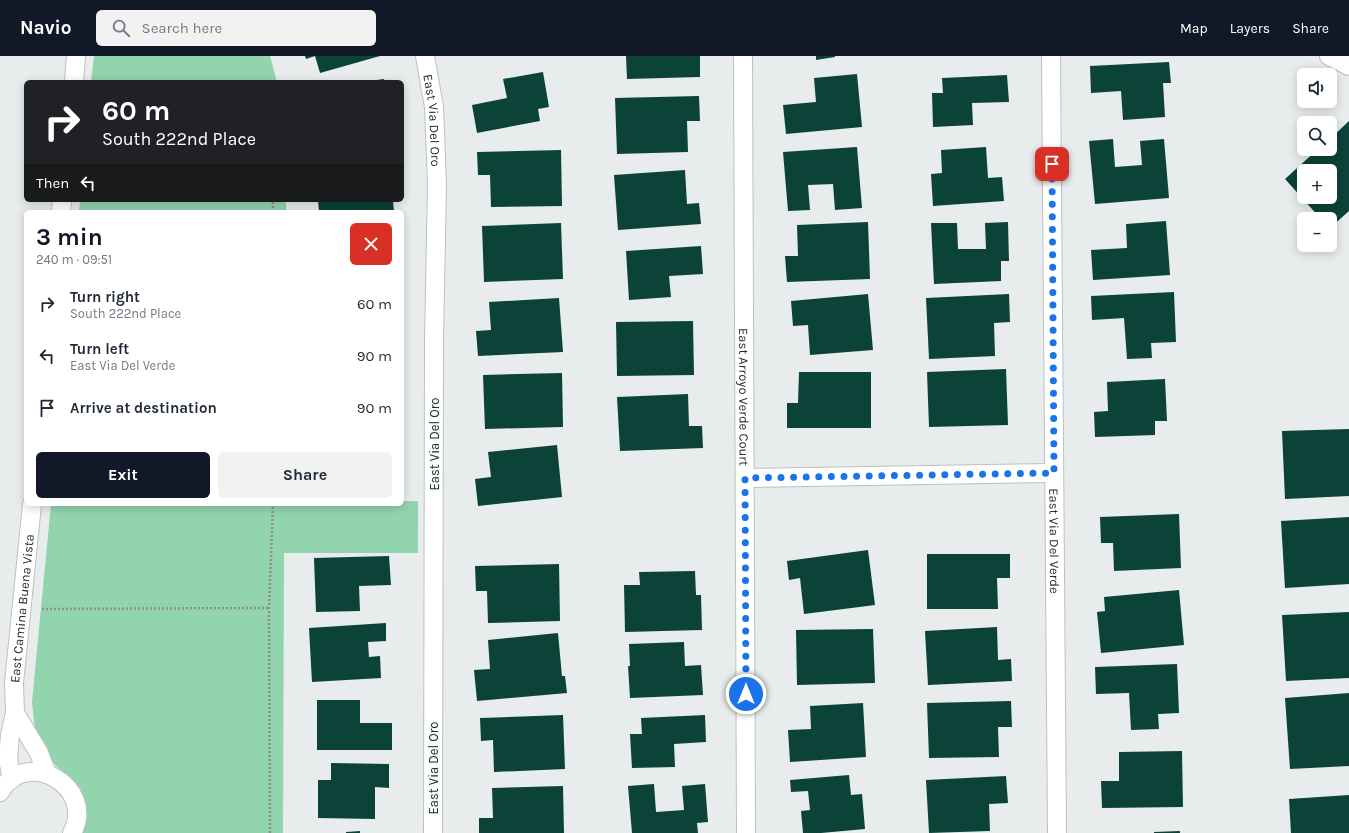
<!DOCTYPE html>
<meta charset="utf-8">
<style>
:root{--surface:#fff;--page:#f2f2f3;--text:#1f2937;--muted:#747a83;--accent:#111827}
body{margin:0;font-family:Karla,sans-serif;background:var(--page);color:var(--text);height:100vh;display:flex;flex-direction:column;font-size:15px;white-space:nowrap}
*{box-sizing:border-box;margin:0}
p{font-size:13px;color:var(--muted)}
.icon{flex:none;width:22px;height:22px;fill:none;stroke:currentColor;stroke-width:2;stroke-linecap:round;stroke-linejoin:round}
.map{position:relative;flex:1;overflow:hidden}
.panel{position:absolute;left:24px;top:154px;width:380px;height:296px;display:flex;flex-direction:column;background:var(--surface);border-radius:6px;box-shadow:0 2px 10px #0003}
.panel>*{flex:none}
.guide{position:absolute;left:24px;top:24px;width:380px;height:122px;border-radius:6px;box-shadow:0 2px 10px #0003;background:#202124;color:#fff;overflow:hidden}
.tools{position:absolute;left:1297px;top:12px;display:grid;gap:8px}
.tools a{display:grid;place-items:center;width:40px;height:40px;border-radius:6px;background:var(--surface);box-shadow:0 2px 10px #0003;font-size:20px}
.pin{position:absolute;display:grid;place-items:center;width:34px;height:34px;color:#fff;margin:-17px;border-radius:8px;box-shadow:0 2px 6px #0006}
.me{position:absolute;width:44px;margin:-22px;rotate:0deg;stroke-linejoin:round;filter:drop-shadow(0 0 3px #0008)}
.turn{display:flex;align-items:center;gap:14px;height:84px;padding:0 12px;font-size:18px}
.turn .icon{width:52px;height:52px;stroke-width:2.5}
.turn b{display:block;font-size:28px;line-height:34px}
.then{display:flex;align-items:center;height:38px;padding:0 12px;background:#0003;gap:8px;font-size:15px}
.round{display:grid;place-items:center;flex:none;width:42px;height:42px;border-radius:6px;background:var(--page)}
.headline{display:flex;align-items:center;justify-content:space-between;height:68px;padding:0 12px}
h1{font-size:24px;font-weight:700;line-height:30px;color:var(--accent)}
.action{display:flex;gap:8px;margin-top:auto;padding:8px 12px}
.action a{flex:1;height:46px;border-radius:6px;background:var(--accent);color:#fff;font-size:16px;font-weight:700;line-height:46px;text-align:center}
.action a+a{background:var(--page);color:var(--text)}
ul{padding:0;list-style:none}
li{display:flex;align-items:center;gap:12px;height:52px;padding:0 12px}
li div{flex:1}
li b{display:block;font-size:15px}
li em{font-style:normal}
header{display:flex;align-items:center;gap:24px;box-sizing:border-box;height:56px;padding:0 20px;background:var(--accent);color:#fff}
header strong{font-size:19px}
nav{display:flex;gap:22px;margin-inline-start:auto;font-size:14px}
.search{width:280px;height:36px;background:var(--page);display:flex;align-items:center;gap:10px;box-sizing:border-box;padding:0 14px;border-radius:6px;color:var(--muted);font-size:15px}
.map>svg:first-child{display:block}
</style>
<header>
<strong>Navio</strong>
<div class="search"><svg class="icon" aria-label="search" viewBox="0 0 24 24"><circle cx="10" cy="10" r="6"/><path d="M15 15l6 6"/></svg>Search here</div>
<nav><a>Map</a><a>Layers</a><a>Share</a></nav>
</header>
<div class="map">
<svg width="1349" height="777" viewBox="0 0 1349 777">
<rect width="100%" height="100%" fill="#e8ecec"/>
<g fill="#92d4ae">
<polygon points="94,0 270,0 277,26 91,26"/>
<polygon points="80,144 286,144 286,156 79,156"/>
<polygon points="402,445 418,445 418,497 284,497 283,777 82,777 84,757 70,723 49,703 35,674 32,646 51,448 402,448"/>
</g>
<g fill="#0b4339" fill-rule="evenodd">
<polygon points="305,0 315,0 306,3"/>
<polygon points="315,0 380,0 320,17"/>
<polygon points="626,0 700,0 700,21 627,23"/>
<polygon points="816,0 835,0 835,1 816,4"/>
<polygon points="1169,6 1171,27 1163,27 1165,61 1123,64 1121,35 1091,37 1090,10"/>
<polygon points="543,16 549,51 538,53 540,65 477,77 472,49 507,42 503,23"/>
<polygon points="857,18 862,71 786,78 783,49 816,46 814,22"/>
<polygon points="1007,19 1009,46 972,47 973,69 933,71 932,37 943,37 942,22"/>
<polygon points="384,23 385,26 371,26 370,25"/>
<polygon points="699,40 700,65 687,65 688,96 617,98 615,42"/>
<path d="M1349,65v90l-19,17v-9h-9l-36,-40 33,-30h12v-10zM1304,115h26v26h-26z"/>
<polygon points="1113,83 1115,111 1142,109 1140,85 1164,83 1169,142 1095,148 1089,85"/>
<polygon points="857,91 862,152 835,154 833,128 808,129 810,154 788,155 783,96"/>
<polygon points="986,91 988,122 1002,121 1004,145 933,150 931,118 942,117 941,94"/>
<polygon points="561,94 562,150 491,151 490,119 478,119 477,96"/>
<polygon points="685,114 687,148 699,147 701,168 618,174 614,119"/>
<polygon points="318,144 393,144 394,156 319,156"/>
<polygon points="1166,165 1170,219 1093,224 1091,194 1127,192 1126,168"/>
<polygon points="868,166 870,223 787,226 785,200 798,200 797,169"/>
<polygon points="1008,166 1009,205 1001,205 1001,225 934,228 931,167 957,167 958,193 986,193 985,167"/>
<polygon points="561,167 563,223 484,226 482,170"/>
<polygon points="701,190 703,218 669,220 671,241 629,244 626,195"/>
<polygon points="1174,236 1176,286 1151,287 1152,302 1127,303 1124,262 1092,264 1091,240"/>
<polygon points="868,238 873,294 810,299 808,269 793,270 791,245"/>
<polygon points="1009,238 1010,266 994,267 995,300 929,303 926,242"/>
<polygon points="559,242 563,296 478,300 476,275 491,274 489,246"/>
<polygon points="693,265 694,319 617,320 616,266"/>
<polygon points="1006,313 1008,369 929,371 927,316"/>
<polygon points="799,316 871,316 871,372 787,372 787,347 798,347"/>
<polygon points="562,317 563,371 485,373 483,319"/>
<polygon points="1165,323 1167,365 1155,365 1155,379 1095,381 1094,356 1108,355 1107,326"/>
<polygon points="688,338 689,370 702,370 703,392 620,395 617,341"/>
<polygon points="1349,373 1349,440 1285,443 1282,375"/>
<polygon points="557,389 562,441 478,450 475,423 491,421 488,396"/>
<polygon points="1179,458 1181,512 1114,515 1113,487 1101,487 1100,461"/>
<polygon points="1349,461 1349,528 1285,532 1281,465"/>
<polygon points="868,494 875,549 804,558 800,522 789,524 787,505"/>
<polygon points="927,498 1010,498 1010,522 997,522 998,553 927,553"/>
<polygon points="389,500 391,529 359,530 360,555 316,556 314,502"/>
<polygon points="559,508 560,565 488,567 487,535 476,535 475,510"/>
<polygon points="695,515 696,539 701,539 702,574 625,576 624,529 640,529 639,516"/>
<polygon points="1179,534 1184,589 1101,597 1097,556 1105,555 1104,541"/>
<polygon points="1349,556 1349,622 1286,625 1282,559"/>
<polygon points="386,567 386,585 368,586 369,601 380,600 381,622 312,626 309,572"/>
<polygon points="997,571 998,604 1011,603 1012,625 928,629 925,575"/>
<polygon points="873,573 875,627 797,629 796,574"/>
<polygon points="558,577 562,620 565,620 567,637 477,645 474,614 490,613 488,584"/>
<polygon points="684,586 685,610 701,609 703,639 630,642 628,610 630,610 629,588"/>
<polygon points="1177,608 1179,657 1158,658 1159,673 1131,674 1129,637 1096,638 1095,611"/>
<polygon points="1349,637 1349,710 1290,713 1285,642"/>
<polygon points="317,644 360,644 360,667 392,667 392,694 317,694"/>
<polygon points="1011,645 1012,671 998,671 999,701 929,702 927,647"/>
<polygon points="863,647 866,701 790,706 788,674 811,673 810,650"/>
<polygon points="563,659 565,713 494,716 493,684 481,685 480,662"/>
<polygon points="705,659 706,686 674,688 675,711 632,712 630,678 642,678 641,662"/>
<polygon points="1182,695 1183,751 1102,752 1101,725 1119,725 1119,696"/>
<polygon points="331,707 389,708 389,732 375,731 375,763 318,762 318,724 331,724"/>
<polygon points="849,719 851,739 862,738 865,773 821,777 803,777 801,755 810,754 808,735 791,736 790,724"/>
<polygon points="1006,720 1008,747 989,748 990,775 929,777 926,724"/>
<polygon points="654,728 656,756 684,754 682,730 705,728 708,766 697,767 698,777 632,777 628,730"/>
<polygon points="563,730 564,777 479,777 479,762 493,762 492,732"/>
<polygon points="1349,739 1349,777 1291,777 1289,743"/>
<polygon points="360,775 360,777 346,777 346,776"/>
<polygon points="1180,775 1180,777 1154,777 1154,776"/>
</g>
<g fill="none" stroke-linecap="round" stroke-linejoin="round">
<g stroke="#bdc1c1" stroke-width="20">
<g id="street">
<path id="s1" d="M425,0l9,51 3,77 -3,157 -1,492"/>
<path id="s2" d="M743,0l3,777"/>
<path id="s3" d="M1051,0l6,777"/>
<polyline points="1329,0 1349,10"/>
<polyline points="74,26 76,0"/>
<polyline points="61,156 62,144"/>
<polyline points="745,422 1054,417"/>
<polyline points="15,657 39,697 47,718"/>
<path id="s4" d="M12,723l-4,-20 2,-24 5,-22 -1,-30 18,-179"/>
<path d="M0,736c26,-46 97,-5 72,41"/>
</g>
</g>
<g stroke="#8d9090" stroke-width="2.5" stroke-dasharray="2 2" stroke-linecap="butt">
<polyline points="273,156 273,144"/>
<polyline points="42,553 269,552"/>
<polyline points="270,777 269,552 273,448"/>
</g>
<use href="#street" stroke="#fff" stroke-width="18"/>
</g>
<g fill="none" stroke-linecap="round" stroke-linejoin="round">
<polyline stroke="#1a73e8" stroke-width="7" stroke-dasharray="0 12.6" points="746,638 745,422 1054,417 1052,108"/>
</g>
<g text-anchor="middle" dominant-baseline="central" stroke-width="4" stroke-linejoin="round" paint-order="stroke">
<g font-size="13" fill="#292b2b" stroke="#f6fafa">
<text stroke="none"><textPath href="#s1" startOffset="65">East Via Del Oro</textPath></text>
<text stroke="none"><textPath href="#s2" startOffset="341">East Arroyo Verde Court</textPath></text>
<text transform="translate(434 388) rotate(-90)">East Via Del Oro</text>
<text stroke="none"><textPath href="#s3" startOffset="485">East Via Del Verde</textPath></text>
<text stroke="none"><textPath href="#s4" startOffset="172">East Camina Buena Vista</textPath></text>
<text transform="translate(433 712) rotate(-90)">East Via Del Oro</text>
</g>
</g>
</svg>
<div class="tools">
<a><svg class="icon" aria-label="sound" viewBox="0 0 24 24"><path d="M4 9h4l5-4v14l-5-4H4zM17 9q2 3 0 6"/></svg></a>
<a><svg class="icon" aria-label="search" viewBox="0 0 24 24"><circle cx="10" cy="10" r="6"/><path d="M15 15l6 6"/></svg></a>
<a>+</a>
<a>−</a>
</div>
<div class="pin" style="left:1052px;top:108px;background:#d93025"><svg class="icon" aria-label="arrive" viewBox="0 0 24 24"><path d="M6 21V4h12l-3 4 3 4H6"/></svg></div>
<svg class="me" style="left:746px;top:638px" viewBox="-20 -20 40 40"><circle r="17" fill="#1a73e8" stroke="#fff" stroke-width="3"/><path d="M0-11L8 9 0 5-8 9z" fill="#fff"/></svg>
<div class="guide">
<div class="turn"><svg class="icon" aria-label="right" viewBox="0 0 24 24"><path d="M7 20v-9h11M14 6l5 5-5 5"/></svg><div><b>60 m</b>South 222nd Place</div></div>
<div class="then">Then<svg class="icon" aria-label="left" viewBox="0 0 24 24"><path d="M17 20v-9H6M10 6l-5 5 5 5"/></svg></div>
</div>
<section class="panel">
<div class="headline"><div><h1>3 min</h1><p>240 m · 09:51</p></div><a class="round" style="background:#d93025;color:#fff"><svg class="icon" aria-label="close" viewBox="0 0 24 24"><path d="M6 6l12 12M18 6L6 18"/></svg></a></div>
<ul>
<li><svg class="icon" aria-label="right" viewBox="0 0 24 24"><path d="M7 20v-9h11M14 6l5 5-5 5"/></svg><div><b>Turn right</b><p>South 222nd Place</p></div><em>60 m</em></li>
<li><svg class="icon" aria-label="left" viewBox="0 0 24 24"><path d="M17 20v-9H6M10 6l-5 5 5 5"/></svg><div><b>Turn left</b><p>East Via Del Verde</p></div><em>90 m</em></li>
<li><svg class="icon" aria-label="arrive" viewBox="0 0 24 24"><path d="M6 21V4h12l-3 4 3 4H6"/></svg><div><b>Arrive at destination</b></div><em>90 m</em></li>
</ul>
<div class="action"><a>Exit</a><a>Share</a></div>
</section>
</div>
